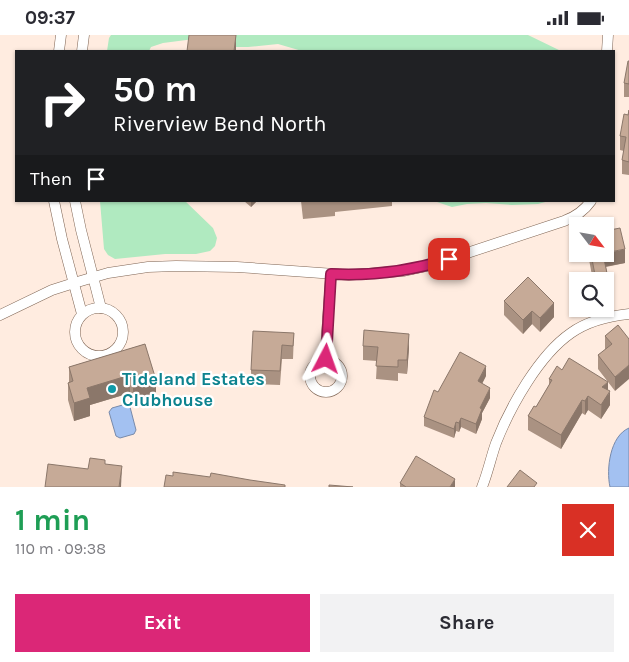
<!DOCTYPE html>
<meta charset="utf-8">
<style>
:root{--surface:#fff;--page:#f2f2f3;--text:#2b2b33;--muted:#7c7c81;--accent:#db2777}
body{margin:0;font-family:Karla,sans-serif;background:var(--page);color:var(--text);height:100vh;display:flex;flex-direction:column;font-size:19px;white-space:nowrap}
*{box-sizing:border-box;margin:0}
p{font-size:16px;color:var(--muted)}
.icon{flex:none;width:28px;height:28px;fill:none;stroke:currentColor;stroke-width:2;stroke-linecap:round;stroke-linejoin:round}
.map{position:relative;height:452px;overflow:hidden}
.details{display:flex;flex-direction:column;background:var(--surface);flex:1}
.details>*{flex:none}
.hud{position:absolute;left:15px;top:15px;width:600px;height:152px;border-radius:0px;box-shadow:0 1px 4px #0004;background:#202124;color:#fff;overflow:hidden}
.needle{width:32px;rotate:121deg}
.controls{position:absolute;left:569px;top:182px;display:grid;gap:10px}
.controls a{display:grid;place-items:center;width:45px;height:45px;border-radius:0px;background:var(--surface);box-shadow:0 1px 4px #0004;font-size:25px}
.pin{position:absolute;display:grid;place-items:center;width:42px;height:42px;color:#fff;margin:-21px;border-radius:10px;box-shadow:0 2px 8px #0006}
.me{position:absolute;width:55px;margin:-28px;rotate:4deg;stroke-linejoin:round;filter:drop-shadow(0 0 4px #0008)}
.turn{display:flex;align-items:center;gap:18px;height:105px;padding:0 15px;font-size:22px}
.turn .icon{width:65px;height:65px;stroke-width:2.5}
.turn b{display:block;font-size:35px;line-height:42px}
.then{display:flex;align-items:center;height:48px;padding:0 15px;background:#0003;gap:10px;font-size:19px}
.round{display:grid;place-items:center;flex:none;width:52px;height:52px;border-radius:0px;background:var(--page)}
.summary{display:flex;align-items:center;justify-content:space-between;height:85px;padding:0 15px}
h1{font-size:30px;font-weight:700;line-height:38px;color:#1e9e55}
.cta{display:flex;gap:10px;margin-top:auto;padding:10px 15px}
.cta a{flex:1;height:58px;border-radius:0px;background:var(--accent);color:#fff;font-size:20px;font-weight:700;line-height:58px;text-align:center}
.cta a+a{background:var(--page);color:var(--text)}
.status{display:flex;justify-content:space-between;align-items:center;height:35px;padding:0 25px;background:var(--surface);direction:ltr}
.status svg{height:14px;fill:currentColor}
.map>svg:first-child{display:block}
</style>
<div class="status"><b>09:37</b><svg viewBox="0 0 49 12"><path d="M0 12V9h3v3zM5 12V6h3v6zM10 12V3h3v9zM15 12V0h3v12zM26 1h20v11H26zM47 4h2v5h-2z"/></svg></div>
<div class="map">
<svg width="629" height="452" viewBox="0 0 629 452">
<rect width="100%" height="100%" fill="#ffece0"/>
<g fill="#b0eac0">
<polygon points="111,0 528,0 561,16 302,16 278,9 248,12 222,12 194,4 163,8 151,12 149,16 107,16 109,3"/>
<polygon points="100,166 185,166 213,193 217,203 215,211 210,216 196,219 165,219 115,224 108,220 104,214"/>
<polygon points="434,166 549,166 538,169 512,170 486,168 467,169 452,172"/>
</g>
<g fill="#a3c1f1" stroke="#788aaa">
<polygon points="126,369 130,372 136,395 134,399 120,403 116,401 109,377 112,373"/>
<path d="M629,393v59h-19c-4,-18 0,-51 19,-59z"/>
</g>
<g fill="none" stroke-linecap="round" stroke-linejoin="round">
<g stroke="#7f6554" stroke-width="11">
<g id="minor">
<polyline points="59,16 61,0"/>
<polyline points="82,16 84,0"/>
<polyline points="607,16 608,0"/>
<polyline points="54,166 62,204 82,279"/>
<polyline points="75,166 81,195 101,273"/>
<circle cx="99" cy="297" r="24"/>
<path d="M0,280l52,-25 22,-7 34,-10 40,-6 28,-1 61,1 112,8 54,-4 28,-6 133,-44c11,-4 20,-10 27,-20"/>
<polyline points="325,324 331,239"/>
<circle cx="326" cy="341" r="16"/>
<path d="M482,452c6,-15 9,-30 14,-44 14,-36 43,-88 75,-110 17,-12 38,-17 58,-19"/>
</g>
</g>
<use href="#minor" stroke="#fff" stroke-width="10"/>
</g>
<g fill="#aa9282">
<polygon points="629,26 629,62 624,62 624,48"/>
<polygon points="629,75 629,140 622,139 622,125 624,116 620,115 620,101 628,80"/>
<polygon points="244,166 257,166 251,172"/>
<polygon points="301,166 392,166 392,171 335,177 335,181 303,184"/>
<polygon points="588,219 605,219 625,228 606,232 608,243 608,257 605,257 605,246 593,246"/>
<polygon points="504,266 554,282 540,297 532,289 523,299 504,280"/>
<polygon points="618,290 615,356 598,334 598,320 605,315 605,301"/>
<polygon points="294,298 293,324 282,324 280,350 251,349 251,335"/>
<polygon points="145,309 156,363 133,370 130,358 90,370 90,381 74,386 68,365 68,348 69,347 69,332"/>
<polygon points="363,311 409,313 407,339 398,338 398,346 376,344 377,326 363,325"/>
<polygon points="562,335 608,355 610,370 601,384 588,375 585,380 582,378 561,414 528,395 528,381 536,372 549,350 549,344"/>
<polygon points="486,341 482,349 490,363 482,378 482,384 476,399 461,392 459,397 456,396 454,403 424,391 424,382 438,357"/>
<polygon points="400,448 455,452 400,452"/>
</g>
<g fill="#8b776a">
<polygon points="236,0 236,16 234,16"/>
<polygon points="251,166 257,166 251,172"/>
<polygon points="625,214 625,228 603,232 603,219"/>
<polygon points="554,268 554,282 540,297 540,283"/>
<polygon points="532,276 532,289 523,299 523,285"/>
<polygon points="409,299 409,313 407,339 407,325"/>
<polygon points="629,330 629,344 615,356 615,342"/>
<polygon points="486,331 486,341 478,356 478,346"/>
<polygon points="130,340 130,358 90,370 90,381 74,386 74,368 87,353"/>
<polygon points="156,345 156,363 133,370 133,352"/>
<polygon points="608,347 608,360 610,356 610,370 601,384 602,352"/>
<polygon points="490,353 490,363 482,378 482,384 476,399 476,389 480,373"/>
<polygon points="588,361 588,375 585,380 585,366"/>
<polygon points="582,365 582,378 561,414 561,400"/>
<polygon points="461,383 461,392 459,397 459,388"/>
<polygon points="456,387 456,396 454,403 454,394"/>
<polygon points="122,431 121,452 119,452"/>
<polygon points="455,444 455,452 450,452"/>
</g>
<g fill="#c6aa97" stroke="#8b776a">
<polygon points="189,0 236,0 234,16 187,16"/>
<polygon points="628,26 629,26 629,49 624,48"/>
<polygon points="629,75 629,127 622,125 626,102 620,101 624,79 628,80"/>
<polygon points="620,193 625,214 605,218 605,196"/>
<polygon points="591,219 603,219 608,243 596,245"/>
<polygon points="528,242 554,268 540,283 532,276 523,285 504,266"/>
<polygon points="618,290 629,304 629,330 615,342 598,320 612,309 605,301"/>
<polygon points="364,295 409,299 407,325 398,325 398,332 376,331 378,312 363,311"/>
<polygon points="253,296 294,298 293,311 282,310 280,336 251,335"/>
<polygon points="145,309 156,345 133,352 130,340 87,353 90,363 74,368 68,348 73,346 69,332"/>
<polygon points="460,317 486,331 478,346 490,353 480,373 482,374 476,389 461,383 459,388 456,387 454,394 424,382 434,355 438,357"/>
<polygon points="569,323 608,347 602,352 610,356 601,370 588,361 585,366 582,365 561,400 528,381 534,371 536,372 552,345 549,344 557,331 562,335"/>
<polygon points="416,421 455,444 450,452 406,452 400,448"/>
<polygon points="90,423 105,425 105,429 122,431 119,452 45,452 48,429 88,434"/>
<polygon points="520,435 537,448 534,452 507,452"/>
<polygon points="173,437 210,442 211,438 250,445 285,450 285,452 164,452 166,440 173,441"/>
<polygon points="329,450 353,452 329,452"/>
</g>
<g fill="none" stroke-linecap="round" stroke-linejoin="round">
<g stroke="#8e194d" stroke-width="12">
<path id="route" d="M326,324l5,-85c40,2 80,-3 118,-15"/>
</g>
<use href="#route" stroke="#db2777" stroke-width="9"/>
</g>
<circle fill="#0f9aa8" stroke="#fff" stroke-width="2" cx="112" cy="354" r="5"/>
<g text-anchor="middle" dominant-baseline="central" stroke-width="4.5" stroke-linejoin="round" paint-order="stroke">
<g font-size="18" font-weight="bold" fill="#0d838f" stroke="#fff" text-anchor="start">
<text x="122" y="344">Tideland Estates<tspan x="122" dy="21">Clubhouse</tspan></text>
</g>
</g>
</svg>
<div class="controls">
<a><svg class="needle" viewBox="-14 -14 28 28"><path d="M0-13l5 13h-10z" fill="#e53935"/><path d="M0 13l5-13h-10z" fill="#7c7c81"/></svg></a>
<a><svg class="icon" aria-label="search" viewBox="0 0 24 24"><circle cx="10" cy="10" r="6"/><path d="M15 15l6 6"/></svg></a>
</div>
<div class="pin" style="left:449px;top:224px;background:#d93025"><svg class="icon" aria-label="arrive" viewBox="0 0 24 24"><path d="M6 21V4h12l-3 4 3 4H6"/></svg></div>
<svg class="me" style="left:326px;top:324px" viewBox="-20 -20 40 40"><path d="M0-17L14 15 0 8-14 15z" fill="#db2777" stroke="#fff" stroke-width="4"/></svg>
<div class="hud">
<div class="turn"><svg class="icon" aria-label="right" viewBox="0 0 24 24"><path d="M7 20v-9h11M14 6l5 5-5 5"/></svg><div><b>50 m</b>Riverview Bend North</div></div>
<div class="then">Then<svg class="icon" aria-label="arrive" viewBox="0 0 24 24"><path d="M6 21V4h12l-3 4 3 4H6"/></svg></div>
</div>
</div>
<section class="details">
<div class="summary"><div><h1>1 min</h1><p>110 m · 09:38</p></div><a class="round" style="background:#d93025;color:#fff"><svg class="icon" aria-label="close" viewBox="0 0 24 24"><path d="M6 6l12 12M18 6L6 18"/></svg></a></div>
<div class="cta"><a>Exit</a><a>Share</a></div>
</section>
